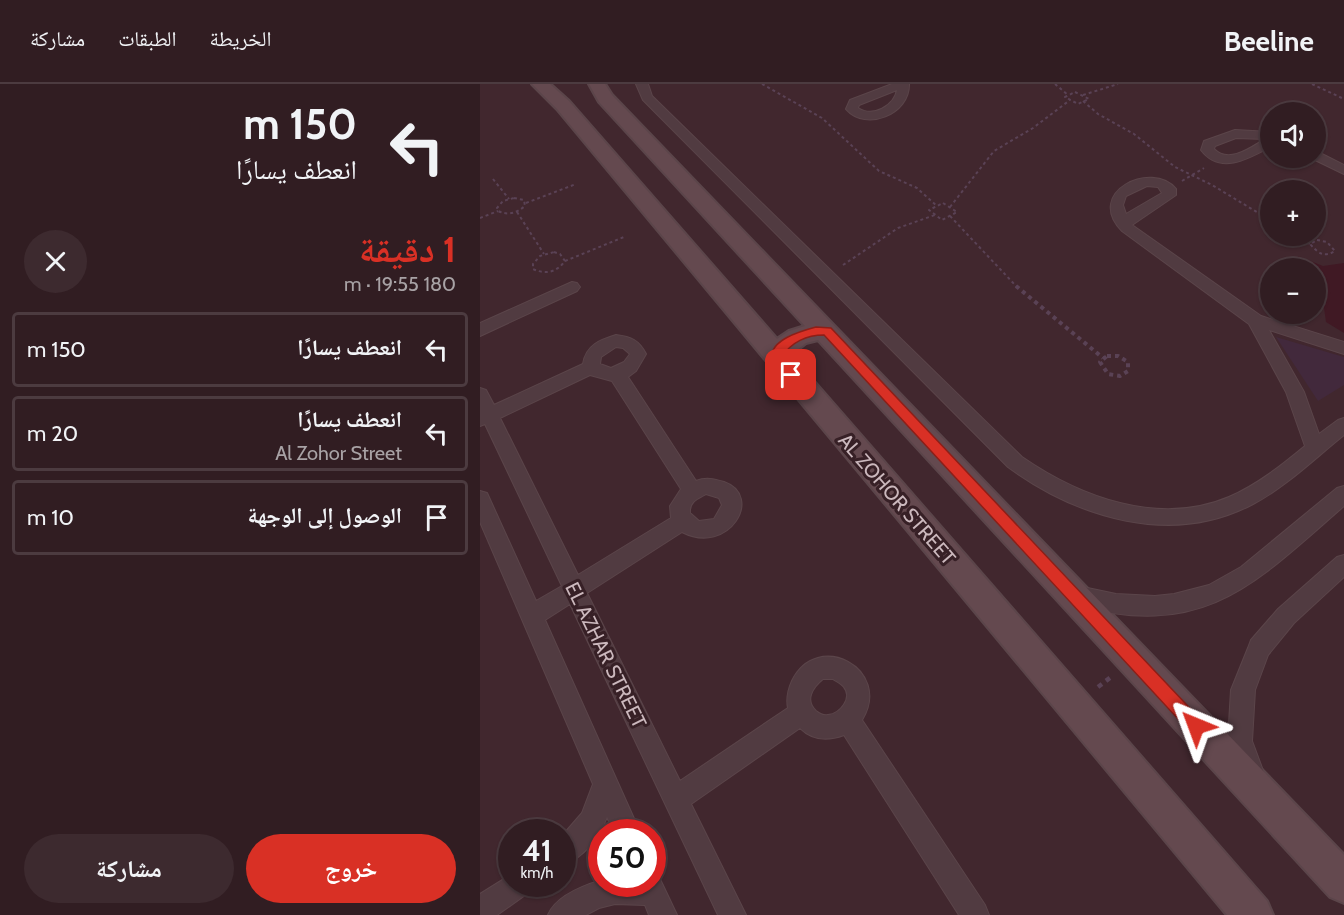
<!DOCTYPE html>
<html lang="ar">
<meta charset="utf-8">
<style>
:root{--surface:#311d22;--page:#3d2a2f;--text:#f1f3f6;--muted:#a8a2a5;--line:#4c3b40;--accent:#d93025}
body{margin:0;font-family:Cabin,"Noto Naskh Arabic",sans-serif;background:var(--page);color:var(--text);direction:rtl;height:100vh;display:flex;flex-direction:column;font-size:22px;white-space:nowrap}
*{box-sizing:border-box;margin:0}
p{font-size:20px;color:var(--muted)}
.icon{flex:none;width:33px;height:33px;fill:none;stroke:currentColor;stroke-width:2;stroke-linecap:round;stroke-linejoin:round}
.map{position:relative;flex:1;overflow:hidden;direction:ltr}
.panel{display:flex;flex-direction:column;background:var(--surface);width:480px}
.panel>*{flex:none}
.banner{background:#311d22;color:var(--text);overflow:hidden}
.controls{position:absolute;left:780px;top:18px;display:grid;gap:12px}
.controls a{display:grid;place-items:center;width:66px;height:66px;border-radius:50%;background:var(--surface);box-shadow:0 2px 4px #0004,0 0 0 2px var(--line);font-size:30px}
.speed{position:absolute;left:18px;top:735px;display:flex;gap:12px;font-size:30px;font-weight:700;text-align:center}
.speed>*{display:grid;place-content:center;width:78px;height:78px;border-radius:50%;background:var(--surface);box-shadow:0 2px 4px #0004,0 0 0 2px var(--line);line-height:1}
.speed small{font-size:15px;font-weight:400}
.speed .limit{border:9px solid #d22;background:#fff;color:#111}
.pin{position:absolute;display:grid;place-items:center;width:51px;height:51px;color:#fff;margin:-26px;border-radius:12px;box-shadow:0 3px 9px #0006}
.me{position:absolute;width:66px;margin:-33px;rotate:316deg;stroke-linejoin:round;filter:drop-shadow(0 0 4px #0008)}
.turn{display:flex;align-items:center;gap:21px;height:126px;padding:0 24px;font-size:27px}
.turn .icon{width:78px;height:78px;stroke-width:2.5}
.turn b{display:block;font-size:42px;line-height:51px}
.round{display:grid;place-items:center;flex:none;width:63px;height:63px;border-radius:32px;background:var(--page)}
.headline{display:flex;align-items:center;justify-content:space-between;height:102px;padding:0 24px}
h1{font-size:36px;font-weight:800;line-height:45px;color:var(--accent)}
.button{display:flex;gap:12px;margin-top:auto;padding:12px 24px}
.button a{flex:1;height:69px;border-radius:36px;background:var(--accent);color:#fff;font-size:24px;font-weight:800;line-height:69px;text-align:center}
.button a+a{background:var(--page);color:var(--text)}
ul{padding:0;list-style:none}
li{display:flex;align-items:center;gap:18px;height:75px;margin:0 12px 9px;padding:0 12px;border:3px solid var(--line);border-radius:6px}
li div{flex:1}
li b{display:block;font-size:22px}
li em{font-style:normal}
header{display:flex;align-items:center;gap:36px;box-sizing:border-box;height:84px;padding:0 30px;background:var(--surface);border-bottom:2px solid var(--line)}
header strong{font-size:28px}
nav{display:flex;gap:33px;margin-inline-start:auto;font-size:21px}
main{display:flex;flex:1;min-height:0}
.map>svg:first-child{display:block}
</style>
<header>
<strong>Beeline</strong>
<nav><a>الخريطة</a><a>الطبقات</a><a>مشاركة</a></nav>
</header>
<main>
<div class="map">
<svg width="864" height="831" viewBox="0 0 864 831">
<rect width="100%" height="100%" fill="#41272e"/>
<polygon fill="#42293c" points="796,253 864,273 864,301 838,317"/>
<polygon fill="#401924" points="818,172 843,182 864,179 864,249 846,238 841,202 836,200 836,184 817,184"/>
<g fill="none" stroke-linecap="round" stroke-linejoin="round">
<g stroke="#5b454a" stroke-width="2">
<g id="street">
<path d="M156,0h12l4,12 370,361c58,40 137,70 207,40 28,-12 53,-32 76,-51l-19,-54 -37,-68 -127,-93c-38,-39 30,-71 54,-42v6l-44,30 129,91 83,26v12l-75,-24 35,62 15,42 19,-14 6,-2v17c-30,24 -57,51 -91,69 -81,43 -175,14 -245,-37l-365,-367zM667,102l11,1 4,6 -36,21 -3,-9 3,-9z"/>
<path d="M412,0h17c1,30 -43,48 -63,25l4,-9zM417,6c-3,16 -24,28 -39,18l1,-3z"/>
<path d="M755,46l35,2v15c-22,12 -50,28 -69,3l3,-9zM756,54l29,1c-15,9 -36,25 -51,10l1,-3z"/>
<polygon points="836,67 864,81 864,90 831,74 836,74"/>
<polygon points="92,198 97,199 100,203 97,207 0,252 0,239"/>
<path d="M136,251c15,2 23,5 30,19l-10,17 -8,6 68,104c10,-4 18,-2 28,1 40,14 5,74 -42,50l-95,61 93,188 108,-73c-2,-10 0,-18 4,-27 25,-52 101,-12 70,39l123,185 4,10h-30l-115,-180c-16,6 -32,5 -44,-7l-109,76 55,111h-28l-148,-311 -25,16 95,212h-26l-7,-15c-8,21 -23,40 -45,49v-30l20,-23 11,-29 -113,-262v-31l7,2 49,108 26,-15 -77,-162 -5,2v-38l6,2 8,15 89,-41c3,-19 17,-24 33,-29zM136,263l7,1 7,6 -6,8 -13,6 -11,-4 1,-7zM110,291l22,6 69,108 -11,17 1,12 -93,57 -78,-157zM226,410l13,4 3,7 -8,14 -15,2 -9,-8c-1,-11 7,-14 16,-19zM343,595h10c3,2 9,5 11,8 9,11 -4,27 -16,28 -5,1 -8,-1 -12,-4 -12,-11 -3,-24 7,-32z"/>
<path d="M864,402v20c-90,78 -138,133 -266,100l-8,-3 -3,-7 3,-7 8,-3 38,8 39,2 19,-2 35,-9 32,-18 96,-79z"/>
<polygon points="864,471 864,493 814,539 788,571 775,606 772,657 785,692 782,701 773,704 764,701 748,657 751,606 768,564 771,556 798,525 857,473"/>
<path d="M172,788l6,3 19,40h-28l-4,-10 -30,-1 -16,4 -13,7h-38c8,-19 34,-29 54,-35v4h50z"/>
<polygon points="32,790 32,800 52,800 48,809 17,831 0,831 0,810"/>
</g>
</g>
<g stroke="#5b454a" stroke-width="4">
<polygon id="secondary" points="52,0 70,0 89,17 297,255 309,247 325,242 119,18 109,0 125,0 132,11 864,771 864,819 850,813 338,256 326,259 311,271 787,817 793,831 747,831 77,25"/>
</g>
<g stroke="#5a4255" stroke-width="2" stroke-dasharray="3 3" stroke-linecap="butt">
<polyline points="282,0 342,34 399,87 437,104 457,122"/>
<polyline points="575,0 588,11"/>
<polyline points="832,0 864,15"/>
<polygon points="595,8 609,15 598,20 585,13"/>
<polyline points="603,11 638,0"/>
<polyline points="603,17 618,30 654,50 695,83 732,101 790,136"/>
<polyline points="13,95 29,115"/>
<polyline points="702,97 724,84"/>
<path d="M34,114l10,2 1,6c-9,7 -16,10 -27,5l-1,-3 6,-7z"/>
<polyline points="46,119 96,100"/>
<polygon points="463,119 477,128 462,136 449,126"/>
<polyline points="470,123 514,67 553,44 590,16"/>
<polyline points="37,128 64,170"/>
<polyline points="470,132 537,203"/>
<polyline points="0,134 18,127"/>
<polyline points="817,152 830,160"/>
<path d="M837,156l10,2 8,9c-11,7 -17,2 -25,-7z"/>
<path d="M74,168l6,2 5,7c-8,11 -19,14 -32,8v-5l7,-8z"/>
<polyline points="85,177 144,153"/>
<polyline points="363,181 418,144 455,131"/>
</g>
<g stroke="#5a4255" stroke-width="4" stroke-dasharray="4 4" stroke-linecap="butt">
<polyline points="536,202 623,274"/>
<polygon points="627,272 638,272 648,278 648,287 640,292 628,290 620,278"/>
</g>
<polyline stroke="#5a4255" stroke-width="4.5" stroke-dasharray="5 5" stroke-linecap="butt" points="618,603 631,593"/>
<use href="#street" fill="#513b41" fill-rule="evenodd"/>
<use href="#secondary" fill="#64494f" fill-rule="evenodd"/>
</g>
<path fill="#d93025" stroke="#8d1f18" stroke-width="1.5" d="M336,243l15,1 370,392 3,6 -3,6 -5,3 -6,-3 -366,-397c-17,0 -33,7 -42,22l15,18 -6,4 -4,-1 -15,-18c-4,-20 29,-29 44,-33z"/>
<g text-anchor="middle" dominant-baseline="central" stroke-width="6" stroke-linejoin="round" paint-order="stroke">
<g font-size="20" fill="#cbb8bd" stroke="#372026">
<text transform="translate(417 415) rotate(49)">AL ZOHOR STREET</text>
<text transform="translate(126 571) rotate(64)">EL AZHAR STREET</text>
</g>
</g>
</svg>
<div class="controls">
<a><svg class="icon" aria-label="sound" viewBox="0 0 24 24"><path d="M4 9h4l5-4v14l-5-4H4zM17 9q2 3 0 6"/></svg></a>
<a>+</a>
<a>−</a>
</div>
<div class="speed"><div>41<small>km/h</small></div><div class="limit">50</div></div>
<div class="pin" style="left:311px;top:291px;background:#d93025"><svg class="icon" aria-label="arrive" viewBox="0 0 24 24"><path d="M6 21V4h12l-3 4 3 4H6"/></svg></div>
<svg class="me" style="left:716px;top:642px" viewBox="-20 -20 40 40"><path d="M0-17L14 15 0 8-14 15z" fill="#d93025" stroke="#fff" stroke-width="4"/></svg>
</div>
<section class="panel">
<div class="banner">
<div class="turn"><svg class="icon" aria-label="left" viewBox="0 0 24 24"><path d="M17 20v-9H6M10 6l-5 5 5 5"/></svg><div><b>150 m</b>انعطف يسارًا</div></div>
</div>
<div class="headline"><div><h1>1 دقيقة</h1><p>180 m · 19:55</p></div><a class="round"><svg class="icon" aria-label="close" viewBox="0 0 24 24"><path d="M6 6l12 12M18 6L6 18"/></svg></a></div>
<ul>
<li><svg class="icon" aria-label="left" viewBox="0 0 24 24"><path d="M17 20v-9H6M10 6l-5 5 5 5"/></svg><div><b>انعطف يسارًا</b></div><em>150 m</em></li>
<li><svg class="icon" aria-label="left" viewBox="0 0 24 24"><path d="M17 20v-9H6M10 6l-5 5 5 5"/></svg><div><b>انعطف يسارًا</b><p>Al Zohor Street</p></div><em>20 m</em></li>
<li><svg class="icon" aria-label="arrive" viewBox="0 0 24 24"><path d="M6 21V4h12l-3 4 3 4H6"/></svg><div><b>الوصول إلى الوجهة</b></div><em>10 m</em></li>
</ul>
<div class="button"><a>خروج</a><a>مشاركة</a></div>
</section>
</main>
